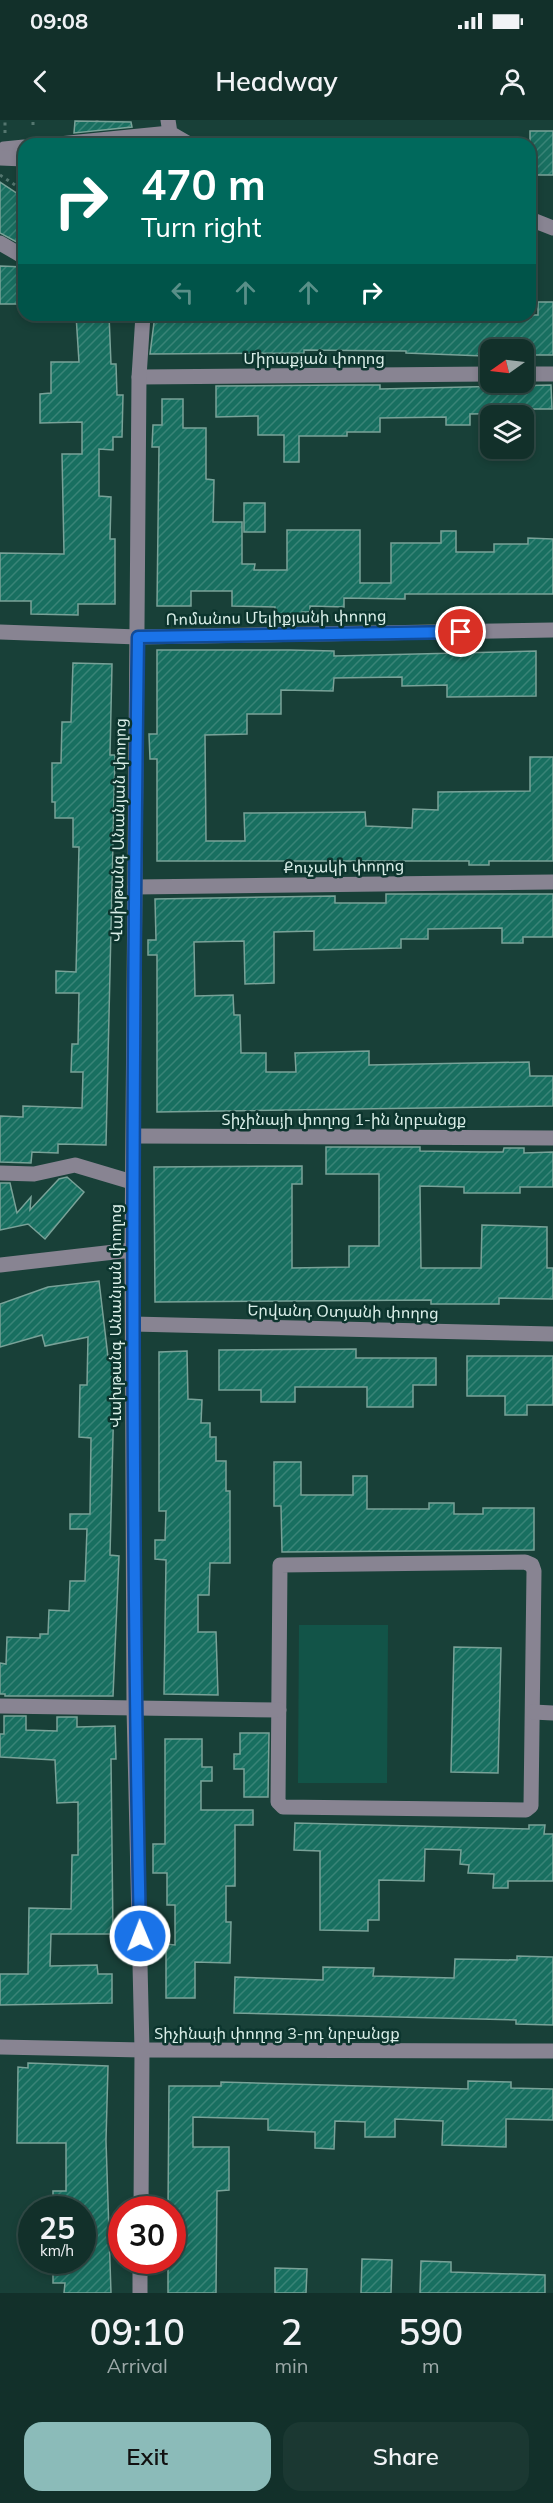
<!DOCTYPE html>
<meta charset="utf-8">
<style>
:root{--surface:#12302a;--page:#1b3832;--text:#f1f3f6;--muted:#9ca9a8;--line:#314b47;--accent:#8bbbb9}
body{margin:0;font-family:Mulish,"Noto Sans Armenian",sans-serif;background:var(--page);color:var(--text);height:100vh;display:flex;flex-direction:column;font-size:22px;white-space:nowrap}
*{box-sizing:border-box;margin:0}
p{font-size:20px;color:var(--muted)}
.icon{flex:none;width:33px;height:33px;fill:none;stroke:currentColor;stroke-width:2;stroke-linecap:round;stroke-linejoin:round}
.map{position:relative;height:2173px;overflow:hidden}
.sheet{display:flex;flex-direction:column;background:var(--surface);flex:1}
.sheet>*{flex:none}
.banner{position:absolute;left:18px;top:18px;width:518px;height:183px;border-radius:18px;box-shadow:0 3px 9px #0003,0 0 0 2px var(--line);background:#00695c;color:#fff;overflow:hidden}
.needle{width:39px;rotate:256deg}
.tools{position:absolute;left:480px;top:219px;display:grid;gap:12px}
.tools a{display:grid;place-items:center;width:54px;height:54px;border-radius:12px;background:var(--surface);box-shadow:0 3px 9px #0003,0 0 0 2px var(--line);font-size:30px}
.speed{position:absolute;left:18px;top:2076px;display:flex;gap:12px;font-size:30px;font-weight:700;text-align:center}
.speed>*{display:grid;place-content:center;width:78px;height:78px;border-radius:50%;background:var(--surface);box-shadow:0 3px 9px #0003,0 0 0 2px var(--line);line-height:1}
.speed small{font-size:15px;font-weight:400}
.speed .limit{border:9px solid #d22;background:#fff;color:#111}
.pin{position:absolute;display:grid;place-items:center;width:51px;height:51px;color:#fff;margin:-26px;border:3px solid #fff;border-radius:50%;box-shadow:0 2px 6px #0007}
.me{position:absolute;width:66px;margin:-33px;rotate:359deg;stroke-linejoin:round;filter:drop-shadow(0 0 4px #0008)}
.turn{display:flex;align-items:center;gap:21px;height:126px;padding:0 24px;font-size:27px}
.turn .icon{width:78px;height:78px;stroke-width:2.5}
.turn b{display:block;font-size:42px;line-height:51px}
.lanes{display:flex;align-items:center;height:57px;padding:0 24px;background:#0003;justify-content:center;gap:30px;direction:ltr}
.lanes .off{opacity:.35}
.eta{display:flex;justify-content:space-evenly;align-items:center;height:102px;text-align:center}
.eta b{font-size:36px;font-weight:600;line-height:42px}
.cta{display:flex;gap:12px;margin-top:auto;padding:12px 24px}
.cta a{flex:1;height:69px;border-radius:18px;background:var(--accent);color:#111;font-size:24px;font-weight:600;line-height:69px;text-align:center}
.cta a+a{background:var(--page);color:var(--text)}
.status{display:flex;justify-content:space-between;align-items:center;height:42px;padding:0 30px;background:var(--surface);direction:ltr}
.status svg{height:16px;fill:currentColor}
header{display:flex;justify-content:space-between;align-items:center;height:78px;padding:0 24px;background:var(--surface);font-size:27px;font-weight:600}
.map>svg:first-child{display:block}
</style>
<div class="status"><b>09:08</b><svg viewBox="0 0 49 12"><path d="M0 12V9h3v3zM5 12V6h3v6zM10 12V3h3v9zM15 12V0h3v12zM26 1h20v11H26zM47 4h2v5h-2z"/></svg></div>
<header><svg class="icon" aria-label="back" viewBox="0 0 24 24"><path d="M15 5l-7 7 7 7"/></svg>Headway<svg class="icon" aria-label="person" viewBox="0 0 24 24"><circle cx="12" cy="8" r="4"/><path d="M4 21q1-7 8-7t8 7"/></svg></header>
<div class="map">
<svg width="553" height="2173" viewBox="0 0 553 2173">
<defs>
<pattern id="building-hatch" width="6" height="6" patternUnits="userSpaceOnUse" patternTransform="scale(1.5)"><rect width="6" height="6" fill="#186f60"/><path d="M-1 1l2-2M0 6l6-6M5 7l2-2" fill="none" stroke="#398477"/></pattern>
</defs>
<rect width="100%" height="100%" fill="#184038"/>
<polygon fill="#125448" points="299,1505 388,1505 387,1663 298,1663"/>
<g fill="url(#building-hatch)" stroke="#79a298" stroke-width="1.5">
<polygon points="75,1 131,2 132,7 74,13"/>
<rect x="530" y="11" width="23" height="44"/>
<polygon points="0,62 24,78 24,126 0,113"/>
<polygon points="0,146 24,147 24,184 0,184"/>
<polygon points="538,182 553,182 553,235 524,235 524,230 484,230 484,236 406,233 406,231 304,230 304,233 150,234 155,195 200,196 200,202 247,201 247,195 406,198 406,195 538,195"/>
<polygon points="76,195 109,195 111,244 116,244 117,275 123,275 122,317 113,317 113,330 99,329 99,376 111,377 110,419 115,419 115,484 78,484 78,495 31,494 31,481 0,481 0,433 64,434 62,334 82,334 82,302 40,303 40,274 51,273 51,242 79,242"/>
<polygon points="346,265 380,265 380,269 551,265 552,289 530,289 530,293 470,294 470,305 446,305 446,297 380,298 380,312 347,312 347,316 299,316 299,342 284,342 284,315 258,315 258,296 216,297 216,266"/>
<polygon points="162,279 183,279 183,308 206,308 206,359 214,360 213,402 242,402 242,444 255,444 254,450 287,450 287,410 360,410 360,463 391,463 391,423 441,423 441,411 456,411 456,432 494,432 494,424 528,424 528,418 553,419 553,474 405,474 405,479 344,478 344,487 310,486 310,492 302,492 302,498 275,498 275,487 232,486 232,471 191,471 191,486 157,486 159,327 152,327 153,305 162,305"/>
<rect x="244" y="383" width="21" height="29"/>
<polygon points="157,530 290,530 334,531 334,536 536,531 536,576 447,577 447,565 402,566 402,557 334,558 333,571 281,570 281,594 247,594 247,614 205,615 206,721 245,721 244,693 365,692 366,706 412,708 413,689 438,690 438,672 530,671 530,637 553,637 553,741 489,741 489,745 469,745 469,741 157,741 157,639 150,639 149,614 157,614"/>
<polygon points="73,543 112,544 110,635 115,635 106,1025 58,1024 58,1033 32,1032 31,1043 0,1042 0,996 23,997 23,986 82,988 83,952 71,952 72,924 78,924 79,873 56,873 56,851 76,852 79,727 73,727 73,698 55,698 55,682 52,682 52,643 61,643 62,602 71,602"/>
<polygon points="386,774 553,774 553,817 523,817 523,823 502,823 502,808 428,809 428,819 401,819 401,828 314,830 314,811 274,812 274,863 245,864 244,821 194,822 195,876 233,875 234,895 240,895 241,933 266,933 266,952 296,952 295,933 369,931 369,945 529,942 530,956 553,956 553,986 157,992 157,835 148,835 148,820 156,820 155,779 335,776 335,783 386,783"/>
<polygon points="326,1027 420,1027 420,1031 482,1032 503,1032 504,1028 524,1028 524,1033 553,1032 553,1067 520,1067 520,1073 464,1073 464,1067 420,1066 421,1148 481,1148 482,1105 547,1107 547,1148 553,1148 553,1179 499,1178 499,1184 431,1184 431,1180 155,1182 154,1047 302,1046 302,1064 292,1064 292,1148 349,1147 349,1126 379,1126 379,1054 326,1054"/>
<polygon points="67,1057 84,1072 45,1119 28,1104 0,1110 0,1063 10,1063 17,1093 31,1077 30,1090 59,1059"/>
<polygon points="99,1161 108,1237 115,1237 110,1435 119,1436 113,1576 5,1576 5,1574 0,1574 0,1543 6,1544 7,1517 40,1518 40,1514 48,1514 49,1490 69,1491 70,1461 85,1461 87,1409 70,1409 70,1394 90,1394 91,1318 79,1317 80,1265 87,1265 88,1217 45,1226 42,1215 0,1227 0,1184 48,1167"/>
<polygon points="356,1229 356,1238 436,1238 436,1265 413,1265 413,1287 367,1287 367,1267 295,1267 295,1282 261,1282 261,1270 219,1270 219,1230"/>
<polygon points="187,1231 188,1279 202,1280 201,1303 210,1303 210,1317 216,1317 216,1341 226,1341 226,1371 230,1371 230,1443 210,1443 209,1475 198,1475 198,1512 216,1512 218,1575 164,1574 166,1440 155,1439 155,1420 165,1420 166,1391 159,1391 159,1232"/>
<polygon points="467,1236 553,1236 553,1285 527,1285 527,1295 505,1295 505,1276 467,1276"/>
<polygon points="274,1342 301,1342 301,1375 353,1375 353,1356 367,1356 367,1389 429,1389 429,1383 454,1383 454,1394 483,1394 483,1388 534,1388 534,1430 282,1432 281,1386 274,1386"/>
<polygon points="454,1527 501,1528 498,1653 451,1652"/>
<polygon points="4,1596 26,1596 26,1610 57,1611 57,1597 77,1597 77,1607 115,1606 116,1639 111,1639 113,1814 51,1814 50,1846 97,1845 98,1854 112,1854 112,1883 0,1885 0,1854 28,1854 29,1788 71,1789 72,1735 78,1735 78,1682 57,1683 55,1640 0,1637 0,1614 4,1614"/>
<polygon points="240,1613 269,1613 268,1677 244,1677 244,1649 234,1649 234,1634 240,1634"/>
<polygon points="165,1619 202,1619 202,1647 212,1647 212,1661 201,1661 201,1690 253,1690 253,1705 235,1705 235,1766 226,1766 226,1802 231,1802 230,1843 195,1842 195,1878 166,1878 166,1824 175,1825 175,1785 167,1785 167,1753 153,1753 153,1724 165,1724"/>
<polygon points="295,1703 529,1709 529,1705 545,1705 544,1714 553,1714 553,1761 508,1761 508,1768 493,1768 494,1754 468,1753 469,1745 460,1744 461,1730 425,1729 424,1761 379,1760 379,1800 368,1800 368,1811 320,1810 320,1731 294,1730"/>
<polygon points="517,1836 553,1837 553,1905 516,1904 516,1900 234,1893 235,1857 323,1860 323,1847 374,1848 373,1856 454,1858 455,1839 517,1840"/>
<polygon points="28,1943 108,1946 106,2021 111,2173 64,2173 65,2163 53,2163 53,2140 82,2140 82,2090 53,2090 53,2071 66,2071 66,2023 17,2023 18,1947 28,1948"/>
<polygon points="468,1961 511,1962 511,1968 553,1969 553,2000 506,1999 506,2027 442,2025 443,2001 395,1999 395,2017 365,2017 365,2002 335,2001 334,2029 315,2028 315,2012 268,2010 268,1999 193,1997 193,2027 229,2027 229,2070 217,2071 216,2173 168,2173 168,2140 172,2140 172,2090 168,2090 169,1966 221,1966 221,1962 468,1969"/>
<polygon points="362,2139 392,2140 391,2173 361,2173"/>
<polygon points="421,2141 451,2142 451,2152 545,2155 545,2173 420,2173"/>
<polygon points="275,2148 307,2149 306,2173 275,2173"/>
</g>
<g fill="none" stroke-linecap="round" stroke-linejoin="round">
<g stroke="#54766f" stroke-width="3" stroke-dasharray="3 4.5" stroke-linecap="butt">
<polyline points="97,1 97,0"/>
<polyline points="33,5 33,0"/>
<polyline points="5,13 5,0"/>
<polyline points="0,55 24,71"/>
</g>
<g stroke="#888492" stroke-width="15">
<polyline points="168,0 170,13 189,24"/>
<polyline points="59,24 170,13"/>
<polyline points="0,33 4,29 24,27"/>
<polyline points="0,38 24,39"/>
<polyline points="530,99 553,108"/>
<polyline points="0,123 24,137"/>
<polyline points="524,254 553,254"/>
<polyline points="139,257 490,254"/>
<polyline points="0,512 138,517 553,510"/>
<polyline points="135,767 553,762"/>
<polyline points="134,1016 553,1018"/>
<polyline points="0,1053 34,1054 75,1045 132,1062"/>
<polyline points="0,1145 132,1130"/>
<polyline points="133,1204 553,1214"/>
<polygon points="525,1442 532,1445 534,1451 531,1686 526,1690 283,1687 278,1682 280,1445"/>
<polyline points="0,1586 279,1590"/>
<polyline points="533,1592 553,1593"/>
<polyline points="0,1927 142,1930 553,1931"/>
<polyline points="141,2090 142,1930 134,1587 132,1130 139,257 143,195"/>
<polyline points="140,2173 140,2140"/>
</g>
</g>
<g fill="none" stroke-linecap="round" stroke-linejoin="round">
<g stroke="#114b97" stroke-width="15">
<path id="route" d="M140,1816c-9,-433 -8,-866 -2,-1299l323,-5"/>
</g>
<use href="#route" stroke="#1a73e8" stroke-width="10"/>
</g>
<g text-anchor="middle" dominant-baseline="central" stroke-width="5" stroke-linejoin="round" paint-order="stroke">
<g font-size="16" fill="#d8ede7" stroke="#0c352e">
<text x="314" y="238">Միրաքյան փողոց</text>
<text transform="translate(276 497) rotate(-1)">Ռոմանոս Մելիքյանի փողոց</text>
<text transform="translate(118 710) rotate(-89)">Վախթանգ Անանյան փողոց</text>
<text transform="translate(344 746) rotate(-1)">Քուչակի փողոց</text>
<text x="344" y="999">Տիչինայի փողոց 1-ին նրբանցք</text>
<text transform="translate(343 1191) rotate(1)">Երվանդ Օտյանի փողոց</text>
<text transform="translate(115 1196) rotate(-90)">Վախթանգ Անանյան փողոց</text>
<text x="277" y="1913">Տիչինայի փողոց 3-րդ նրբանցք</text>
</g>
</g>
</svg>
<div class="tools">
<a><svg class="needle" viewBox="-14 -14 28 28"><path d="M0-13l5 13h-10z" fill="#e53935"/><path d="M0 13l5-13h-10z" fill="#9ca9a8"/></svg></a>
<a><svg class="icon" aria-label="layers" viewBox="0 0 24 24"><path d="M12 4l9 5-9 5-9-5zM3 14l9 5 9-5"/></svg></a>
</div>
<div class="speed"><div>25<small>km/h</small></div><div class="limit">30</div></div>
<div class="pin" style="left:461px;top:512px;background:#d93025"><svg class="icon" aria-label="arrive" viewBox="0 0 24 24"><path d="M6 21V4h12l-3 4 3 4H6"/></svg></div>
<svg class="me" style="left:140px;top:1816px" viewBox="-20 -20 40 40"><circle r="17" fill="#1a73e8" stroke="#fff" stroke-width="3"/><path d="M0-11L8 9 0 5-8 9z" fill="#fff"/></svg>
<div class="banner">
<div class="turn"><svg class="icon" aria-label="right" viewBox="0 0 24 24"><path d="M7 20v-9h11M14 6l5 5-5 5"/></svg><div><b>470 m</b>Turn right</div></div>
<div class="lanes"><svg class="icon off" aria-label="left" viewBox="0 0 24 24"><path d="M17 20v-9H6M10 6l-5 5 5 5"/></svg><svg class="icon off" aria-label="ahead" viewBox="0 0 24 24"><path d="M12 20V5M6 11l6-6 6 6"/></svg><svg class="icon off" aria-label="ahead" viewBox="0 0 24 24"><path d="M12 20V5M6 11l6-6 6 6"/></svg><svg class="icon" aria-label="right" viewBox="0 0 24 24"><path d="M7 20v-9h11M14 6l5 5-5 5"/></svg></div>
</div>
</div>
<section class="sheet">
<div class="eta">
<div><b>09:10</b><p>Arrival</p></div>
<div><b>2</b><p>min</p></div>
<div><b>590</b><p>m</p></div>
</div>
<div class="cta"><a>Exit</a><a>Share</a></div>
</section>
